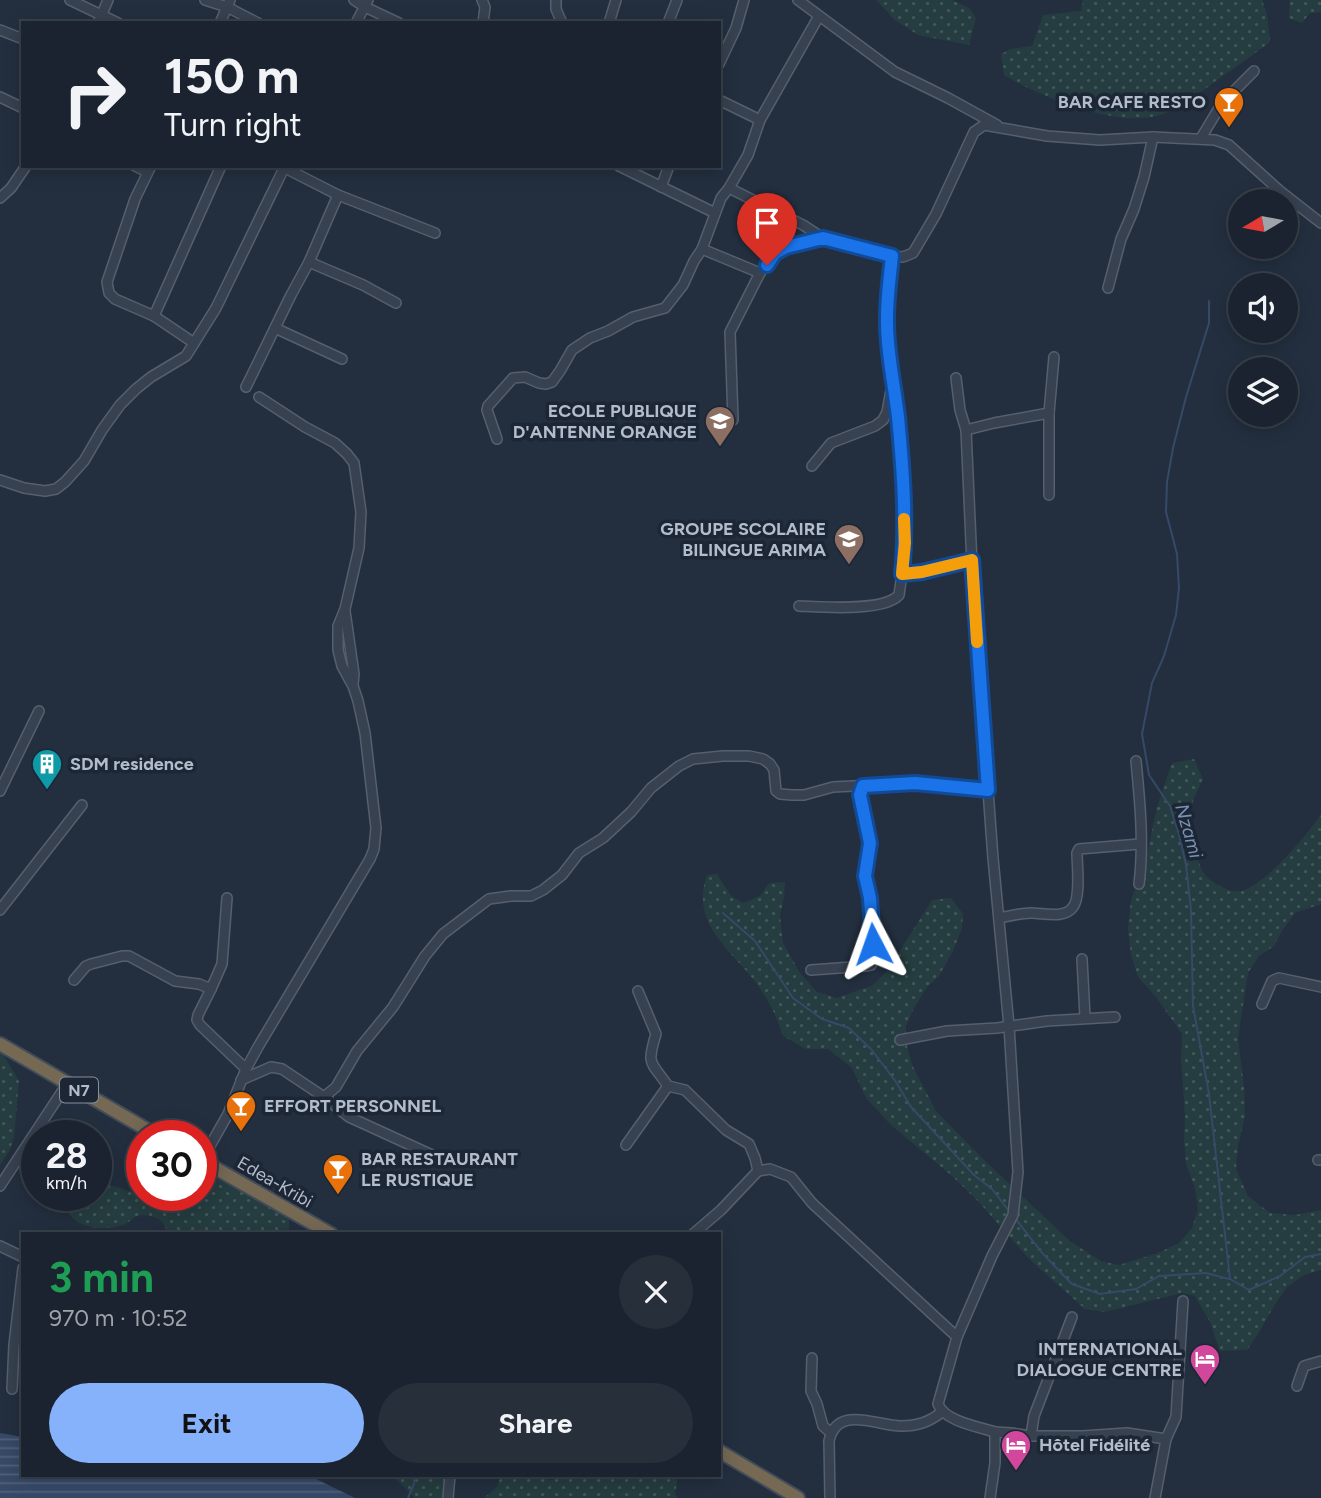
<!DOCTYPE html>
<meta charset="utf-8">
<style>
:root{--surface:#1a232f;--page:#272f3b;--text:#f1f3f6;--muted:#9fa4aa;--line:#38404b;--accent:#86b2fc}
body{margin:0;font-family:Figtree,sans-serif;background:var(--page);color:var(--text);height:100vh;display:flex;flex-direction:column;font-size:26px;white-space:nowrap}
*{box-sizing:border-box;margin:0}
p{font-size:23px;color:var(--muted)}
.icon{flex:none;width:38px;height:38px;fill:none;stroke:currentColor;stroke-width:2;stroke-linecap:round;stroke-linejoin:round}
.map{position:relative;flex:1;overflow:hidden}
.details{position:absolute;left:21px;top:1232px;width:700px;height:245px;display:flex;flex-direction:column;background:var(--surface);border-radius:0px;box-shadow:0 4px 18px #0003,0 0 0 2px var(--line)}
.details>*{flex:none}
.guide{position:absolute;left:21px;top:21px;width:700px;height:147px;border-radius:0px;box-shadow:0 4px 18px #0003,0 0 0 2px var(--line);background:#1a232f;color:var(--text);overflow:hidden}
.needle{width:46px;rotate:260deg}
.controls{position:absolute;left:1228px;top:189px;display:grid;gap:14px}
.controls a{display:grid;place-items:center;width:70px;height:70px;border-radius:50%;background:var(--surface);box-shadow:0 4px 18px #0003,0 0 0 2px var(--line);font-size:35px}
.speed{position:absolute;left:21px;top:1120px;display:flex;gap:14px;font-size:35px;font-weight:700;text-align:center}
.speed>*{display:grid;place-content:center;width:91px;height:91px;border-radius:50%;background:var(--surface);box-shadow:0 4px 18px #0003,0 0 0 2px var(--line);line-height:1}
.speed small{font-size:18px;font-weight:400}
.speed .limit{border:10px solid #d22;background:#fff;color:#111}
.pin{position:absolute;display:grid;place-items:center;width:60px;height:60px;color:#fff;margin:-72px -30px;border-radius:50% 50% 50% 0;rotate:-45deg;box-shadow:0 0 7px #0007}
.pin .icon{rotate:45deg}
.me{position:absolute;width:77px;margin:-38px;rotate:356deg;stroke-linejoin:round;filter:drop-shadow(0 0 5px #0008)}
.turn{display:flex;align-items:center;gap:24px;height:147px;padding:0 28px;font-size:32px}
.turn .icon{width:91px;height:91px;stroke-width:2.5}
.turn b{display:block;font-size:49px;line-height:60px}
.round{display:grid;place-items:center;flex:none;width:74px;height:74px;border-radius:37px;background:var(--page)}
.overview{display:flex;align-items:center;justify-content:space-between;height:119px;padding:0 28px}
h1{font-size:42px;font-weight:700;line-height:52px;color:#1e9e55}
.cta{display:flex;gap:14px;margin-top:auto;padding:14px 28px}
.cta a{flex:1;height:80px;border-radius:42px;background:var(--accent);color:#111;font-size:28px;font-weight:700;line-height:80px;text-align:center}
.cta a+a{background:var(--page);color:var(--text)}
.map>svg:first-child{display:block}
</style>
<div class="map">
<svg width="1321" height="1498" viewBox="0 0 1321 1498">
<defs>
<pattern id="grass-dots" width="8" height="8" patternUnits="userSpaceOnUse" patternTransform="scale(1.75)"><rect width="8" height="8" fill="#253d40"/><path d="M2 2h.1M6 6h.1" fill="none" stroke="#42575a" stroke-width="1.8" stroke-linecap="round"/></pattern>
<pattern id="water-rules" width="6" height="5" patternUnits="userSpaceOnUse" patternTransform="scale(1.75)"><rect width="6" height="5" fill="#364967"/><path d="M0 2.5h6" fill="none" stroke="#51617b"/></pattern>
</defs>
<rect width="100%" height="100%" fill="#232f3f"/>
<g fill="url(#grass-dots)">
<polygon points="876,0 952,0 969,8 976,18 969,45 918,35 895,20"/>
<path d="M1083,0h179l5,14 3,28c-19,14 -38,28 -57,41 -16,12 -31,24 -50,31 -43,16 -122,-17 -159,-39l-3,-21 10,-5 21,-3 11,-31 38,-4z"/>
<polygon points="1290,0 1321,0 1321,12 1310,13 1302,23 1289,18"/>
<path d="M1194,759l9,20c-5,11 -12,23 -13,35 -1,9 8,50 13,58 7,11 29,23 42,18 26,-12 59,-52 76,-75v89l-26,9 -13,18 -8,15 -15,10 -11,17 -10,65 6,49 1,29 -7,30 -2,23 12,27 22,17 25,2 26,-5v60l-17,5 -17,12 -13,19 -16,28 -11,16 -27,1 -10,-29 -15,-26 -13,-3 -77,19 -20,-3 -55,-49 -52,-59 -26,-25 -60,-50 -26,-28 -14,-30 -24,-19h-22l-23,-13c-6,-18 -13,-34 -24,-49 -25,-36 -70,-61 -52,-112l10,-1 14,22 12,7 17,-7 9,-13 16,-1 -1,15 -4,19 3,27 17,30 17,19 20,6 36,-13 14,-14 45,-71 19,-2 12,16 -1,14 -9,23 -14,25 -12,11 -13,21 -8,18v16l6,23 24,46 48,49 87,82 30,19 18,4 39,-12 21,-10 13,-15 6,-18 -3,-22 -9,-24 -2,-25 1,-24 -4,-55 1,-26 -26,-37 -18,-20 -7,-22 -3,-26 3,-29 15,-41 11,-52 15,-44z"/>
<polygon points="0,1049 19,1081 14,1137 10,1150 0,1165"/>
<path d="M100,1159c18,2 13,13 10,26l25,8 7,-1v3h59v-25l88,48v13l-2,3h-119c-2,-4 -3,-8 -5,-11 -5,-6 -18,-10 -26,-7 -5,2 -8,7 -14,9 -18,6 -48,4 -56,-15l9,-15h20v-31z"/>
<polygon points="392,1475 456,1475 454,1498 415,1498"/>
<polygon points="501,1475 543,1475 544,1477 551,1480 566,1475 673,1475 678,1477 675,1494 678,1498 484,1498 497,1487"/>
</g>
<polygon fill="url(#water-rules)" points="0,1433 23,1437 23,1475 308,1475 355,1498 0,1498"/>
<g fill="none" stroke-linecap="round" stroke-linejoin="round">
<g stroke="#364967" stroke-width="2">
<polyline points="1209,301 1209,323 1186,397 1173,448 1167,482 1166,512 1177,554 1179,588 1176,615 1164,656 1152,683 1142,734 1149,775 1170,806 1179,834 1186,865 1191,910 1193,1006 1209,1094 1230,1279 1249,1290 1280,1276 1305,1257 1321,1254"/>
<polyline points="723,913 755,941 793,998 822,1019 849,1028 871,1049 896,1082 911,1107 974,1175 992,1189 1009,1211"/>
<polyline points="1015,1218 1043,1254 1072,1284 1100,1294 1136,1289 1159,1276 1206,1273 1229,1279"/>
<polyline points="408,1498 414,1484 414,1475"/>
</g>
<g stroke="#555f6d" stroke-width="12">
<g id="minor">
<polyline points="70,0 118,23"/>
<polyline points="205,0 227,7 258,23"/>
<polyline points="354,0 365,7 399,23"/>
<polyline points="482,0 485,7 483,23"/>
<polyline points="556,0 556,9 562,23"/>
<polyline points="798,0 895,72 948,98 997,125"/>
<polyline points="98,23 108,0"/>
<polyline points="220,23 230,0"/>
<polyline points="356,23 368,0"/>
<polyline points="609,23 616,0"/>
<polyline points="668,23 677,0"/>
<polyline points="0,30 23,39"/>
<polyline points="719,64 736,28 744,0"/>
<polyline points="0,97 23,108"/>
<polyline points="719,100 760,120"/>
<polyline points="1201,138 1216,113 1225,100 1254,71"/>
<polyline points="135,166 147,172"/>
<polyline points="151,166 135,199 131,211 107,282 109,293 115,299 154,316 194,343"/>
<polyline points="281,166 338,195 435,233"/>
<polyline points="619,166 715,213"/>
<polyline points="661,187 669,166"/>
<polyline points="729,188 748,155 760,120 819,16"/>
<polyline points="0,198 11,188 26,166"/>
<polyline points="702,249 760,273 775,253 786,247 823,238"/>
<path d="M892,256c-3,29 -7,57 -4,86 2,25 7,50 10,75 6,52 9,105 4,157l20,-2 50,-12"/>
<polyline points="309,262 363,285 396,303"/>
<polyline points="1108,288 1121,239 1134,209 1144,177 1153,137"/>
<polyline points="154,316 221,166"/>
<polyline points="275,328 342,359"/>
<path d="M956,378l4,32 6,20 7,157 20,271 16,168 9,146 -5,43 -21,41 -35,81 -19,67c6,17 41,23 57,28v31l-5,35"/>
<polyline points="246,387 291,295 309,262 338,195"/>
<polyline points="1049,413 1054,357"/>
<polyline points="733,420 730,332 760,273"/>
<polyline points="966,430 994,423 1049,413 1049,495"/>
<polyline points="497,439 487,410 488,406 513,378 525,377 539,383 546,384 552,382 560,371 572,350 590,338 608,331 633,317 665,308 683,285 694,261 702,249 721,198 729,188 803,225 823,238 892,256 903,257 913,253 936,214 974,132 984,125 1047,136 1100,140 1153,137 1215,140 1229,145 1280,191 1321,223"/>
<polyline points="812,466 831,443 875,426 883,420 887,412 891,390"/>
<polyline points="0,480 24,488 45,491 56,489 65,482 84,461 102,430 120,405 136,389 151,377 186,356 216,308 285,166"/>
<path d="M799,606c22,1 85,6 100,-11l3,-21"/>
<polyline points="345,611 354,674 353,684"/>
<path d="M1136,761c4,41 8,82 3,123"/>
<polyline points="0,791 39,711"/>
<polyline points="227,898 222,964 211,989 198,1015 197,1020 200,1025 246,1069"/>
<polyline points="0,910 82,805"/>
<path d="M999,918c10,-2 22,-5 32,-5 13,0 34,6 42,-6 8,-10 4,-42 4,-54l2,-4 61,-5"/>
<polyline points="1082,959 1085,1017"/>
<polyline points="811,970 866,966 871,965 873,959 870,898 865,876 870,843 860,795 863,786"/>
<polyline points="74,980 86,966 91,964 122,956 129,956 175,981 199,984 211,989"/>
<path d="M638,991l18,43c-10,32 -5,27 12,52l17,4 41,40 23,14 6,14 3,13 -37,39 -28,24"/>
<polyline points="1262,1004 1272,981 1279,978 1321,987"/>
<polyline points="900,1040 947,1031 997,1028 1047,1021 1115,1017"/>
<polyline points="241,1080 271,1067 282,1069 324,1097 336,1087 357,1051 393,1007 425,956 443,934 489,899 511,896 531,896 543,890 562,875 579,853 603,838 631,812 651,788 679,766 693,759 723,756 749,756 763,759 770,764 774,770 776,791 780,794 792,795 804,795 833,787 915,783 988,790"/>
<polyline points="324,1097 349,1117 443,1160"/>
<polyline points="626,1145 668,1086"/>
<polyline points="202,1160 228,1114 246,1069 258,1047 370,859 374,849 376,828 365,733 358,701 353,686 342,666 338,650 338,626 345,609 359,548 361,512 354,463 347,454 335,443 305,427 259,397"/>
<polyline points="1318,1160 1321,1160"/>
<polyline points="758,1171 770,1169 791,1177 812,1203 957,1337"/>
<polyline points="0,1186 67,1084"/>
<polyline points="0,1246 23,1257"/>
<polyline points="812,1358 811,1391 817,1404 823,1426 831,1433"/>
<polyline points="1297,1386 1304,1366 1321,1361"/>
<polyline points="12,1389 14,1345 23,1268"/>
<polyline points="995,1432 1011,1433 1031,1436 1083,1436 1127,1433 1166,1439 1155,1498"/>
<polyline points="1031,1436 1034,1416 1072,1317"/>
<polyline points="1166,1439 1176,1417 1183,1301"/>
<polyline points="448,1498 450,1475"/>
<path d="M830,1498l-1,-57c8,-37 48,-15 72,-15 17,0 28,-4 41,-14"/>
</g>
</g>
<g stroke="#424c5a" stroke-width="16">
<g id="highway">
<polyline points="0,1044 158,1136"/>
<polyline points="201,1160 331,1234"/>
<polyline points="719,1451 798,1498"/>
</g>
</g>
<use href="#minor" stroke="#37414f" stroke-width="9"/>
<use href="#highway" stroke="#756954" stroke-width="12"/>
</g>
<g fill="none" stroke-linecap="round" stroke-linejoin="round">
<g stroke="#114b97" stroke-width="18">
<path id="route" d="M767,265l8,-12 11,-6 37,-9 69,18c-3,29 -7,57 -4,86 2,25 7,50 10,75 5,52 9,105 4,157l20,-2 50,-12 16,230 -73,-7 -52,3 -3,9 10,48 -5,33 5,22 3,46"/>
</g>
<use href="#route" stroke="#1a73e8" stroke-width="12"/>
<polyline stroke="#f59e0b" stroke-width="12" points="904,519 905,543 902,574 922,572 972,560 977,642"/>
</g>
<defs>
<g id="bar-pin" transform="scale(1.575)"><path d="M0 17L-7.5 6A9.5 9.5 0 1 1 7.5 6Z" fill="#e8710a" stroke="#1c2634"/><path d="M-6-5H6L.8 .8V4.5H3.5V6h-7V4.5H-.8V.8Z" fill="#fff"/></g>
<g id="school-pin" transform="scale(1.575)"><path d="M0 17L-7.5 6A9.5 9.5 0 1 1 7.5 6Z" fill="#8d6e63" stroke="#1c2634"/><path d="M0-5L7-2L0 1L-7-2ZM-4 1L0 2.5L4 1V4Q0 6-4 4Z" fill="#fff"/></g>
<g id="building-pin" transform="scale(1.575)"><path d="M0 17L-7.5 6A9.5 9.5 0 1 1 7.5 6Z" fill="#0f9aa8" stroke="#1c2634"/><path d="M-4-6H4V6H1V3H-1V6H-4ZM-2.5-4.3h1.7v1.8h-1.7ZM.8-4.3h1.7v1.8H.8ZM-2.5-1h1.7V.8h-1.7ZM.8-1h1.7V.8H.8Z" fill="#fff"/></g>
<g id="hotel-pin" transform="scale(1.575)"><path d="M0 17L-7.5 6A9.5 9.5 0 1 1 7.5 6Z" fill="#d1479c" stroke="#1c2634"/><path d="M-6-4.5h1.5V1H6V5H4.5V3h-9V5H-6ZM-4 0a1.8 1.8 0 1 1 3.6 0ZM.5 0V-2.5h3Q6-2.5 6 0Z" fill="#fff"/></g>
</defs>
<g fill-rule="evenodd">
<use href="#bar-pin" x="1229" y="102"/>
<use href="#school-pin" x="720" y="421"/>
<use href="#school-pin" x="849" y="539"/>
<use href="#building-pin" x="47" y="764"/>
<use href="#bar-pin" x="241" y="1106"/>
<use href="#bar-pin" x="338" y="1169"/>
<use href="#hotel-pin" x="1205" y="1359"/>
<use href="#hotel-pin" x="1016" y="1445"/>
</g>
<g text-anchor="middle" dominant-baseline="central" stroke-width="7" stroke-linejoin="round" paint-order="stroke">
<rect fill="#1c2634" stroke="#868f9d" stroke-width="2" x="60" y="1077.5" width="38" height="25" rx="5"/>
<g font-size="16" font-weight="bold" fill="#b3bcca">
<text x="79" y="1090">N7</text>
</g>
<g font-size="18" font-weight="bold" fill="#b3bcca" stroke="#1c2634" text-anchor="end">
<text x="1206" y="102">BAR CAFE RESTO</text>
<text x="697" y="411">ECOLE PUBLIQUE<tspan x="697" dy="21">D'ANTENNE ORANGE</tspan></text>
<text x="826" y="529">GROUPE SCOLAIRE<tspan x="826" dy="21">BILINGUE ARIMA</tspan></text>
<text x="70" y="764" text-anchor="start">SDM residence</text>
<text x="264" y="1106" text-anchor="start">EFFORT PERSONNEL</text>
<text x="361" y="1159" text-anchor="start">BAR RESTAURANT<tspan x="361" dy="21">LE RUSTIQUE</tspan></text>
<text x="1182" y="1349">INTERNATIONAL<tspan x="1182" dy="21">DIALOGUE CENTRE</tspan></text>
<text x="1039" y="1445" text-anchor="start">Hôtel Fidélité</text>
</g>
<g font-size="18" fill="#b3bcca" stroke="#1c2634">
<text transform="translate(275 1182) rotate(30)">Edea-Kribi</text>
</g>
<g font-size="19" font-style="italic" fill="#7a91b2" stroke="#1c2634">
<text transform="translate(1189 831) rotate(74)">Nzami</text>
</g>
</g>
</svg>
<div class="controls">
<a><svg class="needle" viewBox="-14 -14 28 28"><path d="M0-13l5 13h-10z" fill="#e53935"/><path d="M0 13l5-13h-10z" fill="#9fa4aa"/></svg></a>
<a><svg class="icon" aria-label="sound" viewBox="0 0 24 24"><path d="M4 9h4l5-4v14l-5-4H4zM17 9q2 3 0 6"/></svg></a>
<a><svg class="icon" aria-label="layers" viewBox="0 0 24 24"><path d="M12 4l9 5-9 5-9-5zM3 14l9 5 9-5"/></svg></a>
</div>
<div class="speed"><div>28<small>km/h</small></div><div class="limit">30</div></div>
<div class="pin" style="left:767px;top:265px;background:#d93025"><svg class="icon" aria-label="arrive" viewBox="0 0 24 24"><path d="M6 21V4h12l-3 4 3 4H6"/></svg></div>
<svg class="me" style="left:873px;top:944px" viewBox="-20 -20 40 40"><path d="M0-17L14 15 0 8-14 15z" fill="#1a73e8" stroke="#fff" stroke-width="4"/></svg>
<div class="guide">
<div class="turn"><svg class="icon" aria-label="right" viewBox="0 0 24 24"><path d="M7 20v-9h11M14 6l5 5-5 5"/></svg><div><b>150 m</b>Turn right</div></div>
</div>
<section class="details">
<div class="overview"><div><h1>3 min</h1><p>970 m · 10:52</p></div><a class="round"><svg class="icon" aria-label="close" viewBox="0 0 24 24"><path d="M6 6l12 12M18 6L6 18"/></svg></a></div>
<div class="cta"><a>Exit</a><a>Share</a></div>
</section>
</div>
